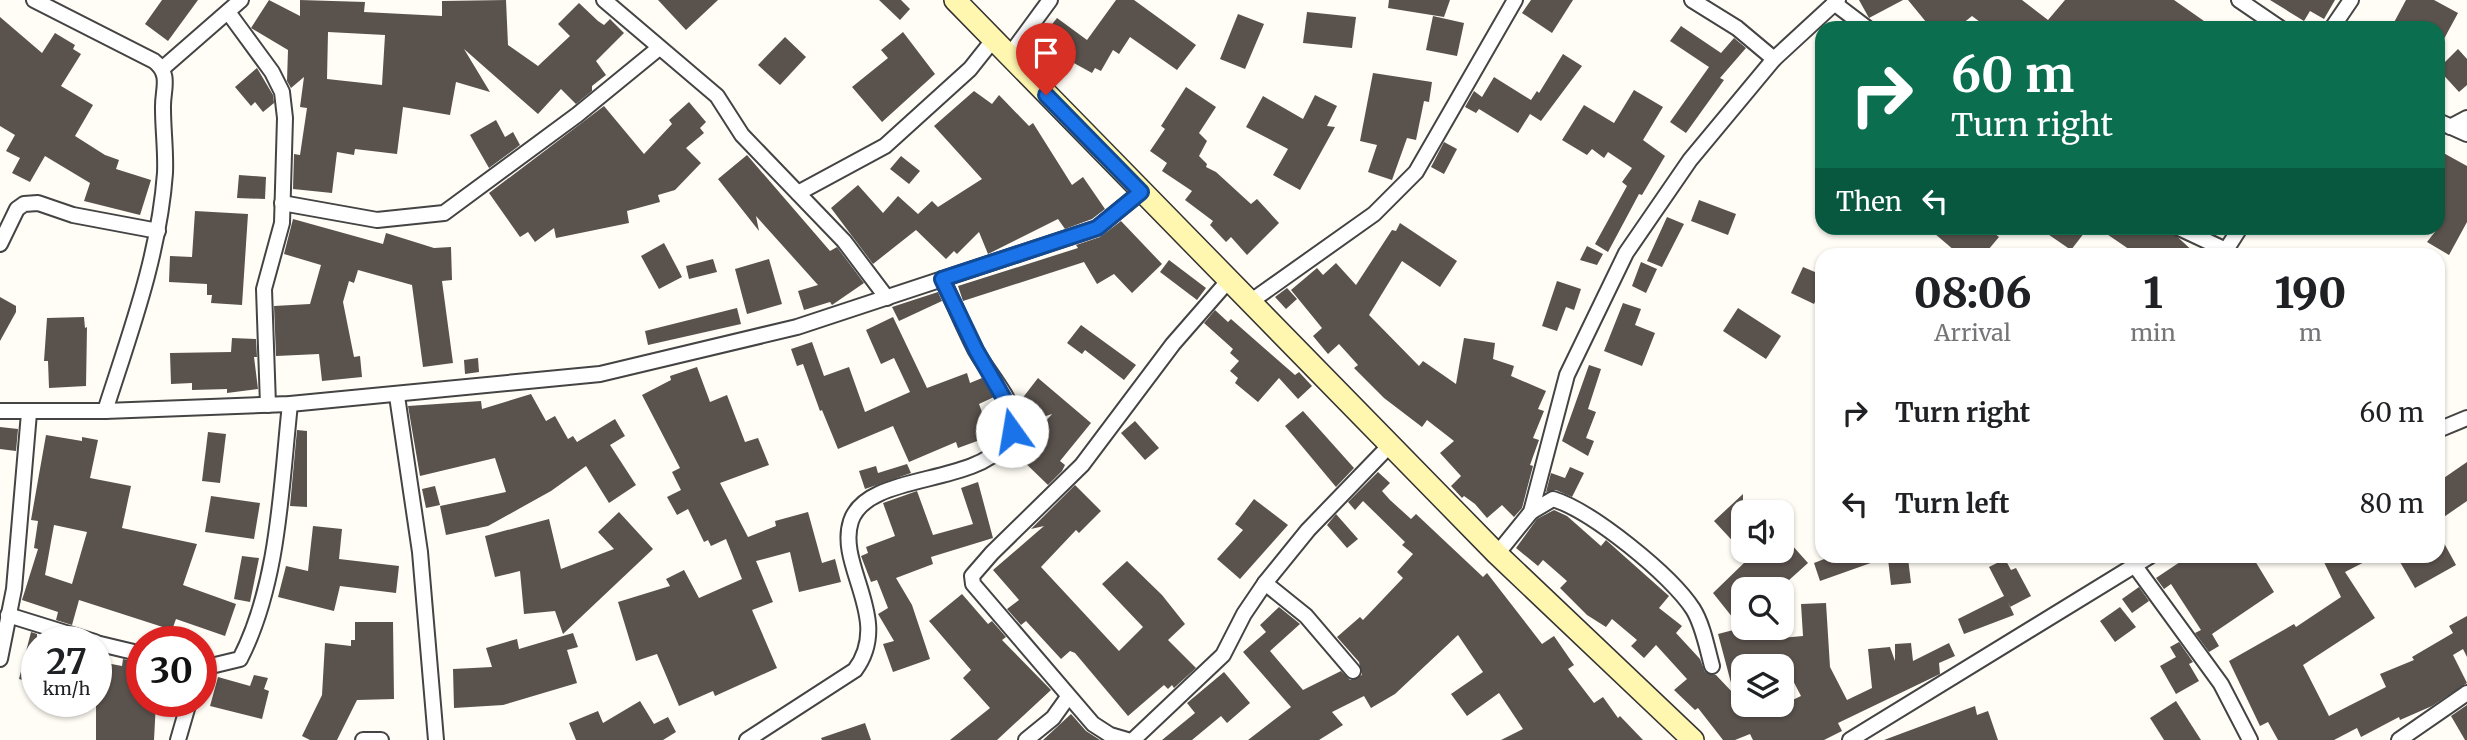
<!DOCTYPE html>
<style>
:root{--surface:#fff;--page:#f6f6f6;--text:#202124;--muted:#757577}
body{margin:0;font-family:Merriweather,serif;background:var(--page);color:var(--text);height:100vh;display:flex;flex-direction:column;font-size:26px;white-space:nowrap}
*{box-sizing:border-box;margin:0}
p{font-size:23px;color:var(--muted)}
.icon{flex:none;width:38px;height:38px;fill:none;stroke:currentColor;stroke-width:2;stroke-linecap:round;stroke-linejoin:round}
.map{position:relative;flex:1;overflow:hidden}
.drawer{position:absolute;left:1815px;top:248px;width:630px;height:315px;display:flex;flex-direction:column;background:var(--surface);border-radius:21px;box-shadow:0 2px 5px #0004}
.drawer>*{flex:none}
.banner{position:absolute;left:1815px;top:21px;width:630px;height:214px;border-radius:21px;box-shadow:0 2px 5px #0004;background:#0b6e4f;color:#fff;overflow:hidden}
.fabs{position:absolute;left:1731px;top:500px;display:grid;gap:14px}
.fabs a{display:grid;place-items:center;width:63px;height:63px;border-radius:14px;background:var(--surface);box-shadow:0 2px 5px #0004;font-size:35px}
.speed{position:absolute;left:21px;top:626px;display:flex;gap:14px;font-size:35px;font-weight:700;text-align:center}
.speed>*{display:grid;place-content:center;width:91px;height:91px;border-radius:50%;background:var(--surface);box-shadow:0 2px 5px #0004;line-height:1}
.speed small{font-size:18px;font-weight:400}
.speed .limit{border:10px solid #d22;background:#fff;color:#111}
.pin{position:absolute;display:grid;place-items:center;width:60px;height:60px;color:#fff;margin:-72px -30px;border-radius:50% 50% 50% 0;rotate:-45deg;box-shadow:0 0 7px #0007}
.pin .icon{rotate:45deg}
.me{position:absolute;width:77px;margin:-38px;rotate:347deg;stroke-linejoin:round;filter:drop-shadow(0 0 5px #0008)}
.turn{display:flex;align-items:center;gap:24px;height:147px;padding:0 21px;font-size:32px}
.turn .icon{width:91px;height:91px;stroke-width:2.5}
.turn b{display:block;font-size:49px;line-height:60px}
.then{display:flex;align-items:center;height:66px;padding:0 21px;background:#0003;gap:14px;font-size:26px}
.eta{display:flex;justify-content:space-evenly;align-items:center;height:119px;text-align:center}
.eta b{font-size:42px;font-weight:800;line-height:49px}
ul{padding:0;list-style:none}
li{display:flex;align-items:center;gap:21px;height:91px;padding:0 21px}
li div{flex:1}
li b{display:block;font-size:26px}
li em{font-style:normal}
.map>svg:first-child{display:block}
</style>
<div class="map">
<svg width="2467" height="740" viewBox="0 0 2467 740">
<rect width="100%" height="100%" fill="#fffdf5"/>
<g fill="#5a524d" fill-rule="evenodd">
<polygon points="162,0 198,0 168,41 145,24"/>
<path d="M269,0l31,16v-16l65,2 -1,10 78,4v-15l64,-1 2,45 30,21 32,-30 -12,-12 21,-21 19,18 6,4 6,-6 14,14 -28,28 10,14 -14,11v5l-16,13 -15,-15 -23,25 -74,-65 26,43 -34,-10 -6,33 -47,-8 -6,47 -42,-5 -1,6 -17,-3 -5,41 -39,-4 1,-35 6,1 7,-47 -7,-1 4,-30 -13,11 -4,-7 1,-31 -37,-22zM328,32l57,3 -3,50 -55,-6z"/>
<polygon points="658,0 718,0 686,30"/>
<polygon points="879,0 901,0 910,9 900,20"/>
<polygon points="1116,0 1134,0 1196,45 1177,70 1130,37 1119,54 1113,50 1101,71 1095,68 1092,73 1072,62 1042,37 1057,18 1087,40"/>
<polygon points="1389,0 1450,0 1444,17 1388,8"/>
<polygon points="1531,0 1573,0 1552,33 1522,13"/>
<polygon points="1859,0 1903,0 1869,18"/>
<polygon points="1908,0 2022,0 2048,20 2065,0 2174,0 2214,28 1988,28 1972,16 1957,28 1931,28"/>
<polygon points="2270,0 2335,0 2324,19 2310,11 2304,21"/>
<polygon points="2406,0 2434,0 2458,13 2438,50 2438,28 2391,28"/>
<polygon points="1307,12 1356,17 1352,48 1303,43"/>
<polygon points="1238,14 1264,24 1245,69 1220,59"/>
<polygon points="1433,16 1464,23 1457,56 1426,50"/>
<polygon points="0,17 42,53 55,33 75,45 73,49 81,54 61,86 93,105 75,136 105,155 119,160 116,169 151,180 140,215 84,201 90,183 45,156 30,182 12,173 20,158 6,151 15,135 0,126"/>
<polygon points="1681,26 1721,53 1734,38 1746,48 1720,78 1724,80 1686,133 1670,122 1709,67 1670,41"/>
<polygon points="903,32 935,74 882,122 852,87 888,58 881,50"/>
<polygon points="785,37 806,57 780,85 758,65"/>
<polygon points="2458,49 2467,59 2467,85 2459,92 2438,69"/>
<polygon points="1563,54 1582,66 1541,121 1530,114 1518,133 1479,109 1476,113 1465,107 1474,91 1482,97 1494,77 1531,100 1537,91 1539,93"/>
<polygon points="257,68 273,95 274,103 263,112 255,102 251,106 235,87"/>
<polygon points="1373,73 1432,82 1429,102 1424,101 1416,140 1407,138 1392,180 1368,172 1377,145 1360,141"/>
<polygon points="1186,87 1216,107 1199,133 1207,141 1199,156 1207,164 1206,167 1216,172 1251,204 1257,199 1279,223 1247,255 1231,237 1226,242 1210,225 1213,221 1185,200 1192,191 1162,171 1167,163 1150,151 1165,129 1161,126"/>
<polygon points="1634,90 1663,107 1643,140 1665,156 1642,195 1639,194 1608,252 1595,244 1627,186 1622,182 1632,168 1608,152 1604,158 1592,149 1587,155 1562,140 1584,105 1614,123"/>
<polygon points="974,91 992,104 999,95 1029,126 1033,123 1072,185 1083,177 1105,209 1092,219 1065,229 1058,219 988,254 979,232 957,254 954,251 946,259 916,230 873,264 831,208 858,185 883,213 898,196 918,214 932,201 938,207 982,179 934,126"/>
<polygon points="1315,95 1337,106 1327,126 1335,127 1300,190 1273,175 1288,149 1246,127 1263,96 1303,119"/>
<polygon points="689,102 706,122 700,128 704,133 686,148 701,163 675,190 658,195 660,202 627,211 629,223 556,238 554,228 535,242 528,232 520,237 489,193 604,106 644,154 672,124 669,120"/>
<polygon points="496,120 505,137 513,132 520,145 489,168 470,135"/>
<polygon points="1444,142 1457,149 1444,174 1431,167"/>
<polygon points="2438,150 2467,166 2467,222 2449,255 2427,242 2438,228"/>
<polygon points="747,155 830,251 837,247 864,283 832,305 830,302 804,310 798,291 818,285 756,216 759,231 718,179"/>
<polygon points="901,156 920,171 909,184 890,169"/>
<polygon points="239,175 266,177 265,199 237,198"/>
<polygon points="1699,200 1736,214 1728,235 1691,221"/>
<polygon points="195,211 248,214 242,305 211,303 212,295 207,295 207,284 169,282 170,256 192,257"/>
<polygon points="1667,217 1684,224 1662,267 1647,261"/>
<polygon points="293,219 383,244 386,233 434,248 451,247 452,280 442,281 453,363 423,367 412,285 358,270 354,283 349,281 343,302 354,357 360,356 362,377 322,381 319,354 276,356 274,306 310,304 321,265 284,254"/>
<polygon points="1121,221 1162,264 1132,293 1114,274 1097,284 1084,262 963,301 958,286 1078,248 1076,245 1100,237"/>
<polygon points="1400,223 1457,261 1440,287 1402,261 1369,315 1419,366 1423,361 1456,384 1464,338 1495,343 1493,359 1514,366 1511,376 1546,391 1538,409 1544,411 1533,438 1539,440 1530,465 1533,466 1522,508 1514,517 1502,505 1487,518 1475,504 1464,496 1462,498 1451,486 1461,476 1440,453 1454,441 1427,420 1422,427 1384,398 1354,368 1358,365 1339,344 1328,354 1313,336 1322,328 1291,290 1317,268 1323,275 1336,263 1356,285 1392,230 1396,231"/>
<polygon points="1928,228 1988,228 1999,237 1983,256 1961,256"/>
<polygon points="2039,228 2088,228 2071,250"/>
<polygon points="2098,228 2156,228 2165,234 2169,229 2198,256 2139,256"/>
<polygon points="664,243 682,277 659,289 641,256"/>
<polygon points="1587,246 1603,254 1597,265 1580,260"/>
<polygon points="713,259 717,272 689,279 686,266"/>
<polygon points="769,259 782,304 747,314 735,269"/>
<polygon points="1169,260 1206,288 1197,300 1160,272"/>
<polygon points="1641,262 1657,269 1646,293 1632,286"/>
<polygon points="1803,267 1822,275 1822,288 1814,304 1791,293"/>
<polygon points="1557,281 1581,289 1574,310 1566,307 1557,331 1542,326"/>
<polygon points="1287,288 1297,299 1286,309 1275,297"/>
<polygon points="938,292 942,301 899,321 892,307"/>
<polygon points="0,297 16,306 16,312 0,341"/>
<polygon points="1623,303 1641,309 1635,325 1655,333 1642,366 1604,351"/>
<polygon points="737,308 741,324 648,345 645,331"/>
<polygon points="1738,308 1781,336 1766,359 1723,331"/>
<polygon points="1215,310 1228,322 1231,319 1295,375 1299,372 1312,386 1298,399 1279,378 1258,402 1235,383 1238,378 1230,371 1239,361 1230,353 1233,349 1204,323"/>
<polygon points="84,317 85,328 87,327 86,386 49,388 48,361 44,361 47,318"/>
<polygon points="893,317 927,388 967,373 970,383 982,378 994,397 979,404 991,436 958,448 956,442 909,462 893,426 838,449 822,410 820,411 803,364 797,366 791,349 812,342 824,376 849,367 865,412 910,392 894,358 881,364 866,330"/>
<polygon points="1081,325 1136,365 1124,380 1085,350 1082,354 1067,343"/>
<polygon points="232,338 256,339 257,357 254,357 258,389 227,393 227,389 192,390 192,383 171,384 170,353 231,352"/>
<polygon points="478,358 479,372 465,374 464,360"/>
<polygon points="1589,365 1601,369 1588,409 1596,412 1586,438 1594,441 1588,456 1562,441"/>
<polygon points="697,367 710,402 727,395 745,442 758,438 769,465 720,483 748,537 776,526 775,521 808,512 822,563 835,559 841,582 799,592 790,552 756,561 773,602 752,610 777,668 715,696 713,691 679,706 657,654 636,661 618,602 670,586 666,579 684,570 699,598 742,579 726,539 711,546 708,540 704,542 688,509 677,515 667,497 681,490 672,472 680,468 642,395 671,380 670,376"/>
<polygon points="1038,378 1091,423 1060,461 1065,465 1062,471 1048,485 1016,454 1052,414 1043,417 1021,400"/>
<polygon points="531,394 546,421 555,416 568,439 573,436 577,442 615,419 625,436 610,445 636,485 609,503 586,466 551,491 488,526 446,535 440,506 506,492 495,458 420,476 408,406 481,401 482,409"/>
<polygon points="1303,411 1354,468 1336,487 1285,426"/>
<polygon points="1135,421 1159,448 1145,460 1121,433"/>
<polygon points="0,427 18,429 16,451 0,449"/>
<polygon points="297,430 307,431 307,507 290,506"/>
<polygon points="208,432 226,434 220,483 202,481"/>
<path d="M46,435l36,6v-4l16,3 -8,38 41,8 -9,42 75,16 -14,41 53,19 -11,32 -49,-17 -4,11 -93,-30 -7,25 -16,-5 2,-8 -36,-12 16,-51 -4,-1 4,-27 -7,-1zM54,525l33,7 -15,52 -27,-9z"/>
<polygon points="2467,462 2467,501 2438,521 2438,482"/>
<polygon points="907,464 911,473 865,489 859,471 876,466 878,473"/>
<polygon points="1570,467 1584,473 1572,497 1556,490 1546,492 1551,473 1565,478"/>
<polygon points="1378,472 1390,483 1382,491 1390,500 1411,519 1416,514 1483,577 1487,573 1542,644 1554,636 1574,665 1568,669 1594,703 1603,697 1618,718 1620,716 1643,740 1501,740 1523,729 1499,693 1467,716 1451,694 1483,672 1458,635 1395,694 1371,708 1364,696 1332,712 1343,725 1319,740 1248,740 1291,707 1243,652 1266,632 1260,625 1279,607 1300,624 1270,651 1303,690 1341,671 1350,680 1362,675 1359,662 1337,637 1360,617 1363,620 1403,578 1397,572 1413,554 1402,545 1405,542 1363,501 1355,510 1348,502"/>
<polygon points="978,482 993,538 931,557 933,564 896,578 912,605 930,659 893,672 883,644 894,641 878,614 888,608 877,580 871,582 861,556 868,553 866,547 895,536 883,503 917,491 933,535 973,524 961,488"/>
<polygon points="1075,485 1101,511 1079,533 1076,530 1041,567 1119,651 1143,627 1102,584 1127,561 1162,595 1185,624 1168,640 1196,668 1174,688 1172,685 1168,689 1164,685 1128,716 1075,653 1070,651 1061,659 1026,621 1021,625 1007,609 1019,600 993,570 1044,526 1031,529"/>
<polygon points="435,486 440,505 426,508 422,489"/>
<path d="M1743,494v57h39v-17l26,29 -30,27h-35v38h10l3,12 47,-4 -2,-32 25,-1 4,64 17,33 25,-12 -4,-39 22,-2 5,14v-17l16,-1 2,18 36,-18 6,13 -16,7 1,11 -102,49 4,8 -18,9h-71l-3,-6 -15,6h-12l-25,-32 -3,2 -21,-20 13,-11 -31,-34 -12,13 -13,-12 6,-6 -25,-21 -6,8 -19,-12 -27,-27 7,-7 -24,-21 -5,6 -22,-18 21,-29 17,-9 13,6 34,30 5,-6 63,56 -10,12 23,18 -6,7 24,26 5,13 11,3 18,19 -16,-60 23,-6 -28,-35 32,-31 -10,-11h7l-28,-30zM1743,667l44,2 14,27 -19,9h-39z"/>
<polygon points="211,496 260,503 254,539 205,532"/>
<polygon points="1254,499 1288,525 1240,579 1217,559 1243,530 1235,524"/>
<polygon points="619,512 653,549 563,634 555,611 524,614 520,571 495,577 485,536 549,519 561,569 614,549 598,532"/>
<polygon points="1336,514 1358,539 1347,548 1327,525"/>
<polygon points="313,526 342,529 339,559 399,566 396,593 340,586 334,611 278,597 286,566 308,571"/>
<polygon points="2438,532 2456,565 2415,588 2400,562 2409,556 2438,556"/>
<polygon points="242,556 259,558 250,602 234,599"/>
<polygon points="1832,556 1882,556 1882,559 1820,581 1814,563"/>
<polygon points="2189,556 2196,556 2200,562 2209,556 2252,556 2274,592 2212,634 2219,646 2209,652 2195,633 2201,630 2171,584 2164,589 2156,578"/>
<polygon points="2321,556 2376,556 2345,572 2375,618 2303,665 2329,716 2386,687 2380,674 2414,660 2412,657 2453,633 2449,626 2467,616 2467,657 2463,649 2453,655 2467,683 2432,706 2400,720 2399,717 2361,737 2357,728 2334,740 2278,740 2268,722 2260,726 2229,661 2294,624 2296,627 2341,597"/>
<polygon points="1908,558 1911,583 1891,585 1888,559"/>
<polygon points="2005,559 2011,570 2016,568 2031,596 2010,607 2008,602 2014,615 1964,634 1958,619 2004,596 1989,567"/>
<polygon points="2139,587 2149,601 2132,613 2122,599"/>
<polygon points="962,594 988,624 992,621 1006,637 1002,640 1051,690 997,740 950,740 990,708 963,678 971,670 929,621"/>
<polygon points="2120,607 2136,627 2115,642 2100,621"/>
<polygon points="355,622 393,622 394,699 357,700 337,740 310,740 302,736 322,695 325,643 351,646 351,640 355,640"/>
<polygon points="31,632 37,634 37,684 19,679"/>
<polygon points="573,633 578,647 567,650 577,683 503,705 454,708 453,669 492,667 486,648 517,639 519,649"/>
<polygon points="2179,642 2193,662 2189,664 2199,681 2176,694 2160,666 2176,657 2170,647"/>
<polygon points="123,659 142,663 142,702 156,702 154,740 96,740 96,661 122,666"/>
<polygon points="1224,672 1250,703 1227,723 1221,716 1192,740 1162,740 1195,713 1187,703"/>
<polygon points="254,675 268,678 264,689 269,691 262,719 210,706 218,677 250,686"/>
<polygon points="640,701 654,724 668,717 676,732 663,740 576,740 569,723 598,711 603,723"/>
<polygon points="2176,701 2201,740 2164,740 2150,718"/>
<polygon points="2467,705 2467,740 2465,740 2451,716"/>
<polygon points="1975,706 1977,715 1988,711 1998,740 1884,740"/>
<polygon points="1071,714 1086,731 1100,740 1043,740"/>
<polygon points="865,723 871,740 822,740 821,738"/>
</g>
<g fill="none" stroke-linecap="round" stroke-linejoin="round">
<g stroke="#444" stroke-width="18">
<g id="minor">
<path d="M34,0l120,61c18,14 8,29 9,48 0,21 3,43 2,64 -6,83 -35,160 -60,238"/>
<polyline points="604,0 717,96 742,135 844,241 887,298"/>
<polyline points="1692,0 1737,28 1774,59"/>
<polyline points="2239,0 2280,28"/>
<polyline points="1834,3 1867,28"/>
<polyline points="228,12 272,72 282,92 285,118 282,223 264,289 268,405"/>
<polyline points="2332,28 2351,0"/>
<polyline points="1009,56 1050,0"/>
<polyline points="163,68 241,0"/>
<polyline points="2438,121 2467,134"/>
<polyline points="2450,127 2467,118"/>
<polyline points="798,193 885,146 970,69 993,40"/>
<polyline points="282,203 377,220 444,213 577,115 659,48"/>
<polyline points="2179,228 2226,250 2227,256"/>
<polyline points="0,244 17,209 24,204 38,203 73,215 158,231"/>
<polyline points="2226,250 2240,228"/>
<polyline points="1250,302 1374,214 1416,172 1515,0"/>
<polyline points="397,396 420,552 436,740"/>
<polyline points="0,411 105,411 290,404 600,374 797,327 1097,228 1141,192"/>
<polyline points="2438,430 2467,418"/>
<path d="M1531,512l22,-13c39,12 118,76 140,110 10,16 14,39 19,57"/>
<polyline points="1497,554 1531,512 1567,375 1626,253 1690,160 1774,59 1838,0"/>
<polyline points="2135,566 2221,684 2250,740"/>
<polyline points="1265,583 1306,616 1353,671"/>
<polyline points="8,615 95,642"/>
<polyline points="96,643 142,654"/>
<polyline points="0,659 14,589 29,413"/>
<path d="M201,680l10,-14 29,-7c39,-76 41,-172 50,-255"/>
<polyline points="178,740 189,702"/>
<polyline points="363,740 381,740"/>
<path d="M747,740l108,-70c38,-51 -19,-104 -4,-149 16,-48 119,-35 153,-76 5,-6 12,-20 10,-29 -4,-19 -28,-47 -38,-65 -12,-23 -22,-48 -34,-72"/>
<polyline points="1026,740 1053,718 1068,697"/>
<polyline points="1127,740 1110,735 1093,724 973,584 972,576 992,553 1082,465 1173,344 1228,281"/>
<polyline points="1133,740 1223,655 1244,614 1265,583 1308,530 1391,444"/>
<polyline points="1850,740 2150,556"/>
<polyline points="2399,740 2467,693"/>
</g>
</g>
<g stroke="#333" stroke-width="24">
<polyline id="secondary" points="955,0 1497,554 1693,740"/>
</g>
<use href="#minor" stroke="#fff" stroke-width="14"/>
<use href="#secondary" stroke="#fff6b0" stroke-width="21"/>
</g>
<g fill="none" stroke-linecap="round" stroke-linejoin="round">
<g stroke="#114b97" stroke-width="18">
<polyline id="route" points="1012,431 1014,416 976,350 942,279 1097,228 1141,192 1046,95"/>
</g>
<use href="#route" stroke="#1a73e8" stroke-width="12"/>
</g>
</svg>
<div class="fabs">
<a><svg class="icon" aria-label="sound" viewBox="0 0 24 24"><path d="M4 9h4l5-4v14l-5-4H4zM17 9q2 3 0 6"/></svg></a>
<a><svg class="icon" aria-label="search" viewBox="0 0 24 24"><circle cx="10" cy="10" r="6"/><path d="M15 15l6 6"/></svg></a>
<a><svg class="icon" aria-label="layers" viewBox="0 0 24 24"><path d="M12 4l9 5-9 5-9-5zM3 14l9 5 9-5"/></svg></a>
</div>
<div class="speed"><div>27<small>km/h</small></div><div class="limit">30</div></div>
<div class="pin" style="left:1046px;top:95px;background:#d93025"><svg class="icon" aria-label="arrive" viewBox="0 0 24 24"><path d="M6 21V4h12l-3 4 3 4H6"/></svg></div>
<svg class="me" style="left:1012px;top:431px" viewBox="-20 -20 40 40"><circle r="19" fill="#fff"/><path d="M0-13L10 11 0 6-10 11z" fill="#1a73e8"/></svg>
<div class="banner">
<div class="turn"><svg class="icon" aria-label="right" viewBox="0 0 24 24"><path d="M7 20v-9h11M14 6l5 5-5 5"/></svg><div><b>60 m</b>Turn right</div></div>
<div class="then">Then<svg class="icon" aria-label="left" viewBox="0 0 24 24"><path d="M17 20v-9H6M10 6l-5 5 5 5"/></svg></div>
</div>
<section class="drawer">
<div class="eta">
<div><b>08:06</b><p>Arrival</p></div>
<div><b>1</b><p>min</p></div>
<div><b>190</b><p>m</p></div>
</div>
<ul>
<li><svg class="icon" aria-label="right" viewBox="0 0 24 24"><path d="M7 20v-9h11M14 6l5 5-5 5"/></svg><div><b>Turn right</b></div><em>60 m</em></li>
<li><svg class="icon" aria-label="left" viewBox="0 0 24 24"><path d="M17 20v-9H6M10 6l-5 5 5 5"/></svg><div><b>Turn left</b></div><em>80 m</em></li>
</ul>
</section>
</div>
